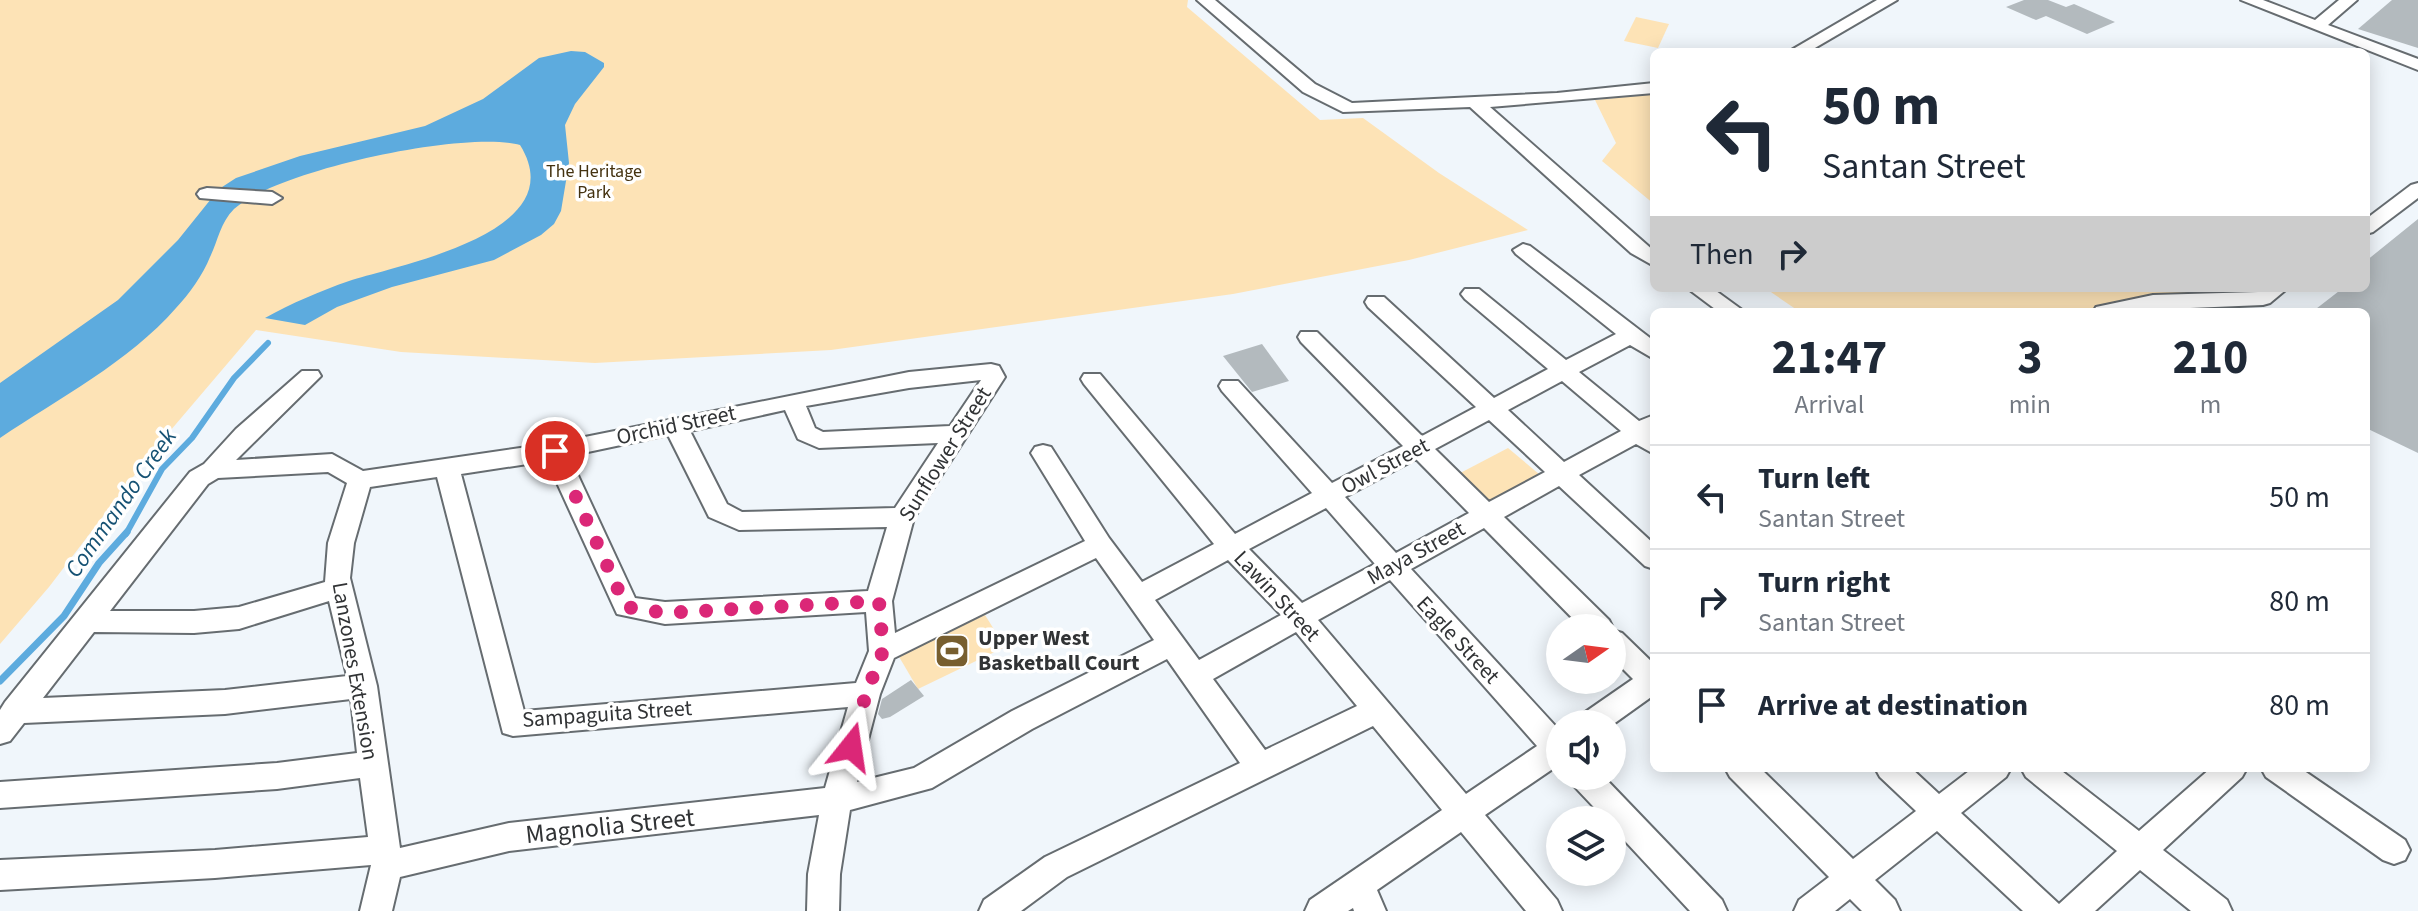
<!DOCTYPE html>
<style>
:root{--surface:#fff;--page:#f6f6f7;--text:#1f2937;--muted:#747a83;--line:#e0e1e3}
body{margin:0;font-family:"Source Sans 3",sans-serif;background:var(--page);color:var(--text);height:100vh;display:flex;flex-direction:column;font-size:30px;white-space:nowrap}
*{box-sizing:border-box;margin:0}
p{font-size:26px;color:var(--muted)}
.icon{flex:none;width:44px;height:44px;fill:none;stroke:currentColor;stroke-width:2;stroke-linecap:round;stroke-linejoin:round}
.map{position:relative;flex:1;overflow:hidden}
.drawer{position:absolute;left:1650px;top:308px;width:720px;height:464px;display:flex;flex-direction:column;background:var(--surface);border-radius:12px;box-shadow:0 4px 20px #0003}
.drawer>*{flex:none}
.guide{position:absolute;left:1650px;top:48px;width:720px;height:244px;border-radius:12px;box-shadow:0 4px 20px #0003;background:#fff;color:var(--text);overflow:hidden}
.needle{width:52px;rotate:76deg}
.controls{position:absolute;left:1546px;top:614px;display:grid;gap:16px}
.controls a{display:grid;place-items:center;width:80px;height:80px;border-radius:50%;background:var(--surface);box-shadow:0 4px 20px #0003;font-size:40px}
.pin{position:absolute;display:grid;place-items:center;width:68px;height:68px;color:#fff;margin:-34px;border:4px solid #fff;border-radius:50%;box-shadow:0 2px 8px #0007}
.me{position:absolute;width:88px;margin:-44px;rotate:15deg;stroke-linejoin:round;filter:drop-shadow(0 0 6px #0008)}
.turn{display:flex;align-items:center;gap:28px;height:168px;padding:0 40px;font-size:36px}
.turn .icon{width:104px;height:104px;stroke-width:2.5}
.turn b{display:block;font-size:56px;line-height:68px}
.then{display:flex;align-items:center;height:76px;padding:0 40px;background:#0003;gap:16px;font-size:30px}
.eta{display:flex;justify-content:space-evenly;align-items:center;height:136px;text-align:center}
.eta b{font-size:48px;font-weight:700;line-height:56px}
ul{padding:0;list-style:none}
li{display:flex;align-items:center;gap:24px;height:104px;padding:0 40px;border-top:2px solid var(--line)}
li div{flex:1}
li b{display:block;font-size:30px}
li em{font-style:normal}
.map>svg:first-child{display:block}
</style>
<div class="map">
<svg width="2418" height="911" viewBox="0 0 2418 911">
<rect width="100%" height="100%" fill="#f0f6fb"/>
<g fill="#fde3b6">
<polygon points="0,0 1188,0 1187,7 1320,120 1363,118 1439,173 1528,230 1409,260 1233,294 831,350 595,363 401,352 256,330 153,451 49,587 0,644"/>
<polygon points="1636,17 1669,24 1658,48 1624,41"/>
<polygon points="1654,94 1654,204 1602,161 1616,143 1595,100"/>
<polygon points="1765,288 2219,288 2223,290 2084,312 1800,312"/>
<polygon points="1508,448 1539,474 1476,508 1445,481"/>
<polygon points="985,615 1005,647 918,689 898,655"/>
</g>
<path fill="#5dabde" d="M571,51l14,1 19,11v4l-29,37 -10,21 4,38 -8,48 -7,13 -13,11 -47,25 -102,27 -55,20 -32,18 -40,-7c27,-15 55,-27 84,-37 52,-17 226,-48 171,-136 -56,-15 -242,25 -286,64 -14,14 -16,32 -24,48 -7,18 -21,37 -34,51 -47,54 -117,90 -176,130v-55l118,-83 60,-60 41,-51 17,-11 64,-22 125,-30 58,-27 56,-41z"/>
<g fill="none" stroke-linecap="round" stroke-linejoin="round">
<polyline stroke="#5dabde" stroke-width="6" points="126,534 162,469 192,438 234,378 268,343"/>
<polyline stroke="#5dabde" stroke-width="7" points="0,681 64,616 99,563 127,532"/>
</g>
<g fill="#b3babe">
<polygon points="2024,0 2048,0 2066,7 2074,4 2115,22 2087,34 2046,16 2036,20 2006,7"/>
<polygon points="2392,0 2418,0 2418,48 2358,29"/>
<polygon points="2418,219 2418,453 2366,428 2366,312 2312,312 2343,288 2366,288 2366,261"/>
<polygon points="1262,344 1289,381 1252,392 1223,356"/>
<polygon points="911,680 924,696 890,717 882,719 878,714 882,699"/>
</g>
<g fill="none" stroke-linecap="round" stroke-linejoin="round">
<g stroke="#666c70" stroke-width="4">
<g id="minor">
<polygon points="1197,0 1215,0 1315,84 1352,103 1557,93 1654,83 1654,93 1490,107 1654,251 1654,266 1631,253 1470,107 1343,112 1303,92"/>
<polygon points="1877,0 1897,0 1808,52 1788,52"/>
<polygon points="2241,0 2263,0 2315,20 2339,0 2357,0 2328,25 2418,59 2418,70"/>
<polygon points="2418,183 2418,198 2373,232 2366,234 2366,219 2411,185"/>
<polygon points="207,188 272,192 282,198 272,204 200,198 197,194 200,190"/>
<path d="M1523,244l7,2 124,95v18l-24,-14 -51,27 60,49 15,-6v39l-18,-10 -57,31 75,69v25l-9,-3 -86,-80 -55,31 105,103 4,8 -1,1 -30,-1 -98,-100 -73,41 149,162v33l-75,51 72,85 5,11h-36l-65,-79 -84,58 9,21h-32l-1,-3 -5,3h-43l5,-11 132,-90 -69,-84 -306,151 -46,34h-42l5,-11 61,-43 195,-94 -73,-104 -135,70 -100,59 -82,22 -10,64 -1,37h-32l1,-37 11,-59 -310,36 -109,26 -8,34h-32l11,-46 -156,13 -215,12v-30l215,-10 153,-13 -8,-59 -83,11 -277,19v-26l277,-19 80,-10 -6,-54 -126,15 -201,9 -14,18 -10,3v-34l5,-8 185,-230 14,-8 32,-35 66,-58h16l3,5 -85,84 96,-6 31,17 192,-28 354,-71 82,-8 8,2 6,11 -91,141 -22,83 3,32 190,-92 -54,-88 4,-6 8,-2 8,2 58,91 33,44 72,-38 -130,-160 -3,-5 3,-5h16l135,160 77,-41 -90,-102 -3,-5 3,-5h16l94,102 71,-37 -102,-104 -3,-5 3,-5h16l105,104 54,-29 -108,-100 -3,-5 3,-5h16l110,101 54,-29 -83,-70 -4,-5 4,-5h14l87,71 50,-26 -100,-80 -3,-4zM981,380l-31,46 -127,6 -8,-4 -9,-22 103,-18zM1562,381l59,50 -57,31 -56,-52zM785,410l13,29 21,9 119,-5 -43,65 -153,4 -15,-8 -37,-73zM1489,420l56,52 -56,30 -54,-53zM668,435l41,82 30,13 148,-3 -19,64 -203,11 -30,-4 -66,-142zM1416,459l53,54 -73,40 -51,-56zM547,461l70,153 48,10 201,-12 3,39 -13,32 -332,28 -63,-237zM328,472l19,11 -19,60 -3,39 -86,25 -45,4h-84l98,-127 10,-6zM437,477l66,256 10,3 335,-29 -23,81 -316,35 -109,25 -23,-162 -27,-108 4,-35 16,-56zM1326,508l49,56 -73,39 -53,-54zM1096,558l58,82 -142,71 -98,57 -57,14 23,-88 14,-36zM1228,560l53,55 -82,45 -44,-60zM1390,580l147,166 -71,48 -148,-174zM329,601l18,75 -122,14 -182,8 51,-66 100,1 45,-4zM1296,632l61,74 -92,44 -52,-71z"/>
<polygon points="1687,288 1712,288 1745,312 1719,312"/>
<polygon points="2264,288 2288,288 2270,303 2263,305 2093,312 2096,307 2153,295 2258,292"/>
<polygon points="1612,630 1622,633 1654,664 1654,695 1612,725 1577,724 1581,715 1633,679 1612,658"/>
<polygon points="1725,768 1760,768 1853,859 1916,811 1880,777 1875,768 1911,768 1939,794 1973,768 2011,768 2006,777 1961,813 2059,904 2117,851 2026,777 2021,768 2058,768 2139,831 2211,768 2247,768 2242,777 2163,850 2227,900 2232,911 2191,911 2140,870 2095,911 2023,911 1937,831 1875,880 1895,900 1900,911 1862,911 1850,899 1835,911 1794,911 1799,900 1829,877 1730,777"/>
<polygon points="2261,768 2300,768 2405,840 2410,850 2405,860 2394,864 2383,860 2266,777"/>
<polygon points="1569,776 1603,776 1722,900 1727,911 1690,911 1612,827 1612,820 1606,820 1573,785"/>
</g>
</g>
<use href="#minor" fill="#fff" fill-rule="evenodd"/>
</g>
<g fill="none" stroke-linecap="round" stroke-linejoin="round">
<polyline stroke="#db2777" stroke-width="14" stroke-dasharray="0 25.2" points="555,451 626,607 665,613 879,601 883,651 866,694 851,747"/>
</g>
<defs>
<g id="stadium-square" transform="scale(1.8)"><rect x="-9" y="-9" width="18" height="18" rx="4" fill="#775e2f" stroke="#fff"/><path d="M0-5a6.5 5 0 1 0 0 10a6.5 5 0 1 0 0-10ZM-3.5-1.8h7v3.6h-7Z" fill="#fff"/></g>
</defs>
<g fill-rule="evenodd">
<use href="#stadium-square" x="952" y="651"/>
</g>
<g text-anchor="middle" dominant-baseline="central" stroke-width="7" stroke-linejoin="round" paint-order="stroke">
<g font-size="18" fill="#443210" stroke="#fff">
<text x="594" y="171">The Heritage<tspan x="594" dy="21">Park</tspan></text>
</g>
<g font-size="22" fill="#313335" stroke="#fff">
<text transform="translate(676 425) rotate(-12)">Orchid Street</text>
<text transform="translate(945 454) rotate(-58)">Sunflower Street</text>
<text transform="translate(1385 466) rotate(-28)">Owl Street</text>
<text transform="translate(1416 553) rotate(-29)">Maya Street</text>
<text transform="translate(1277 596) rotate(47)">Lawin Street</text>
<text transform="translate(1458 640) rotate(47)">Eagle Street</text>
<text transform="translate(355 671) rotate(80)">Lanzones Extension</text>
<text transform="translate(607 714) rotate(-4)">Sampaguita Street</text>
</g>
<g font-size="22" font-weight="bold" fill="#313335" stroke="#fff" text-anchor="start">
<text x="978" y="638">Upper West<tspan x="978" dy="25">Basketball Court</tspan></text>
</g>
<g font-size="24" font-style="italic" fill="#165274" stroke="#fff">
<text transform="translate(121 503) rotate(-55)">Commando Creek</text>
</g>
<g font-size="26" fill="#313335" stroke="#fff">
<text transform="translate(610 826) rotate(-6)">Magnolia Street</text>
</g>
</g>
</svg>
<div class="controls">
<a><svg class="needle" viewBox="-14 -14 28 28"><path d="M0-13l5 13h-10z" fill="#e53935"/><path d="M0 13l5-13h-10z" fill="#747a83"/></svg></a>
<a><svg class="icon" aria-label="sound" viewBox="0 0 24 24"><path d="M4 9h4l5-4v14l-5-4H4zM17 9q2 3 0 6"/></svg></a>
<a><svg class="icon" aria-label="layers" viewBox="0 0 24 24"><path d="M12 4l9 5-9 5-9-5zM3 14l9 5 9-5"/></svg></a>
</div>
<div class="pin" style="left:555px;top:451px;background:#d93025"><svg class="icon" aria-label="arrive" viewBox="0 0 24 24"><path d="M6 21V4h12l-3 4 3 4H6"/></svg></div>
<svg class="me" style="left:851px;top:747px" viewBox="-20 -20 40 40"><path d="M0-17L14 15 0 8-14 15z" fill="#db2777" stroke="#fff" stroke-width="4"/></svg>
<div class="guide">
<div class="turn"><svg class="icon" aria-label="left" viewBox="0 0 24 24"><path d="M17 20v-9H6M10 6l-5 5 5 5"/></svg><div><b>50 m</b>Santan Street</div></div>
<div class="then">Then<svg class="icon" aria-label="right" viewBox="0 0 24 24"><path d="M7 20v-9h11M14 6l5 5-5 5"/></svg></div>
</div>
<section class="drawer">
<div class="eta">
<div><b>21:47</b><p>Arrival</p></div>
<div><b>3</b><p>min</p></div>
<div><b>210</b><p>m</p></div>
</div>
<ul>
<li><svg class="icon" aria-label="left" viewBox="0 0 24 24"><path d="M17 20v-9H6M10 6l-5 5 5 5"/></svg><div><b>Turn left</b><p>Santan Street</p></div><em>50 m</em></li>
<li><svg class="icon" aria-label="right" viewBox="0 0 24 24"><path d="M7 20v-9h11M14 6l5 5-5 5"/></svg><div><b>Turn right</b><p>Santan Street</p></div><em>80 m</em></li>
<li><svg class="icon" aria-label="arrive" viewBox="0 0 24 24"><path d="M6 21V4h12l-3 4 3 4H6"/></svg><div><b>Arrive at destination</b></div><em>80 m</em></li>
</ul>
</section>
</div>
